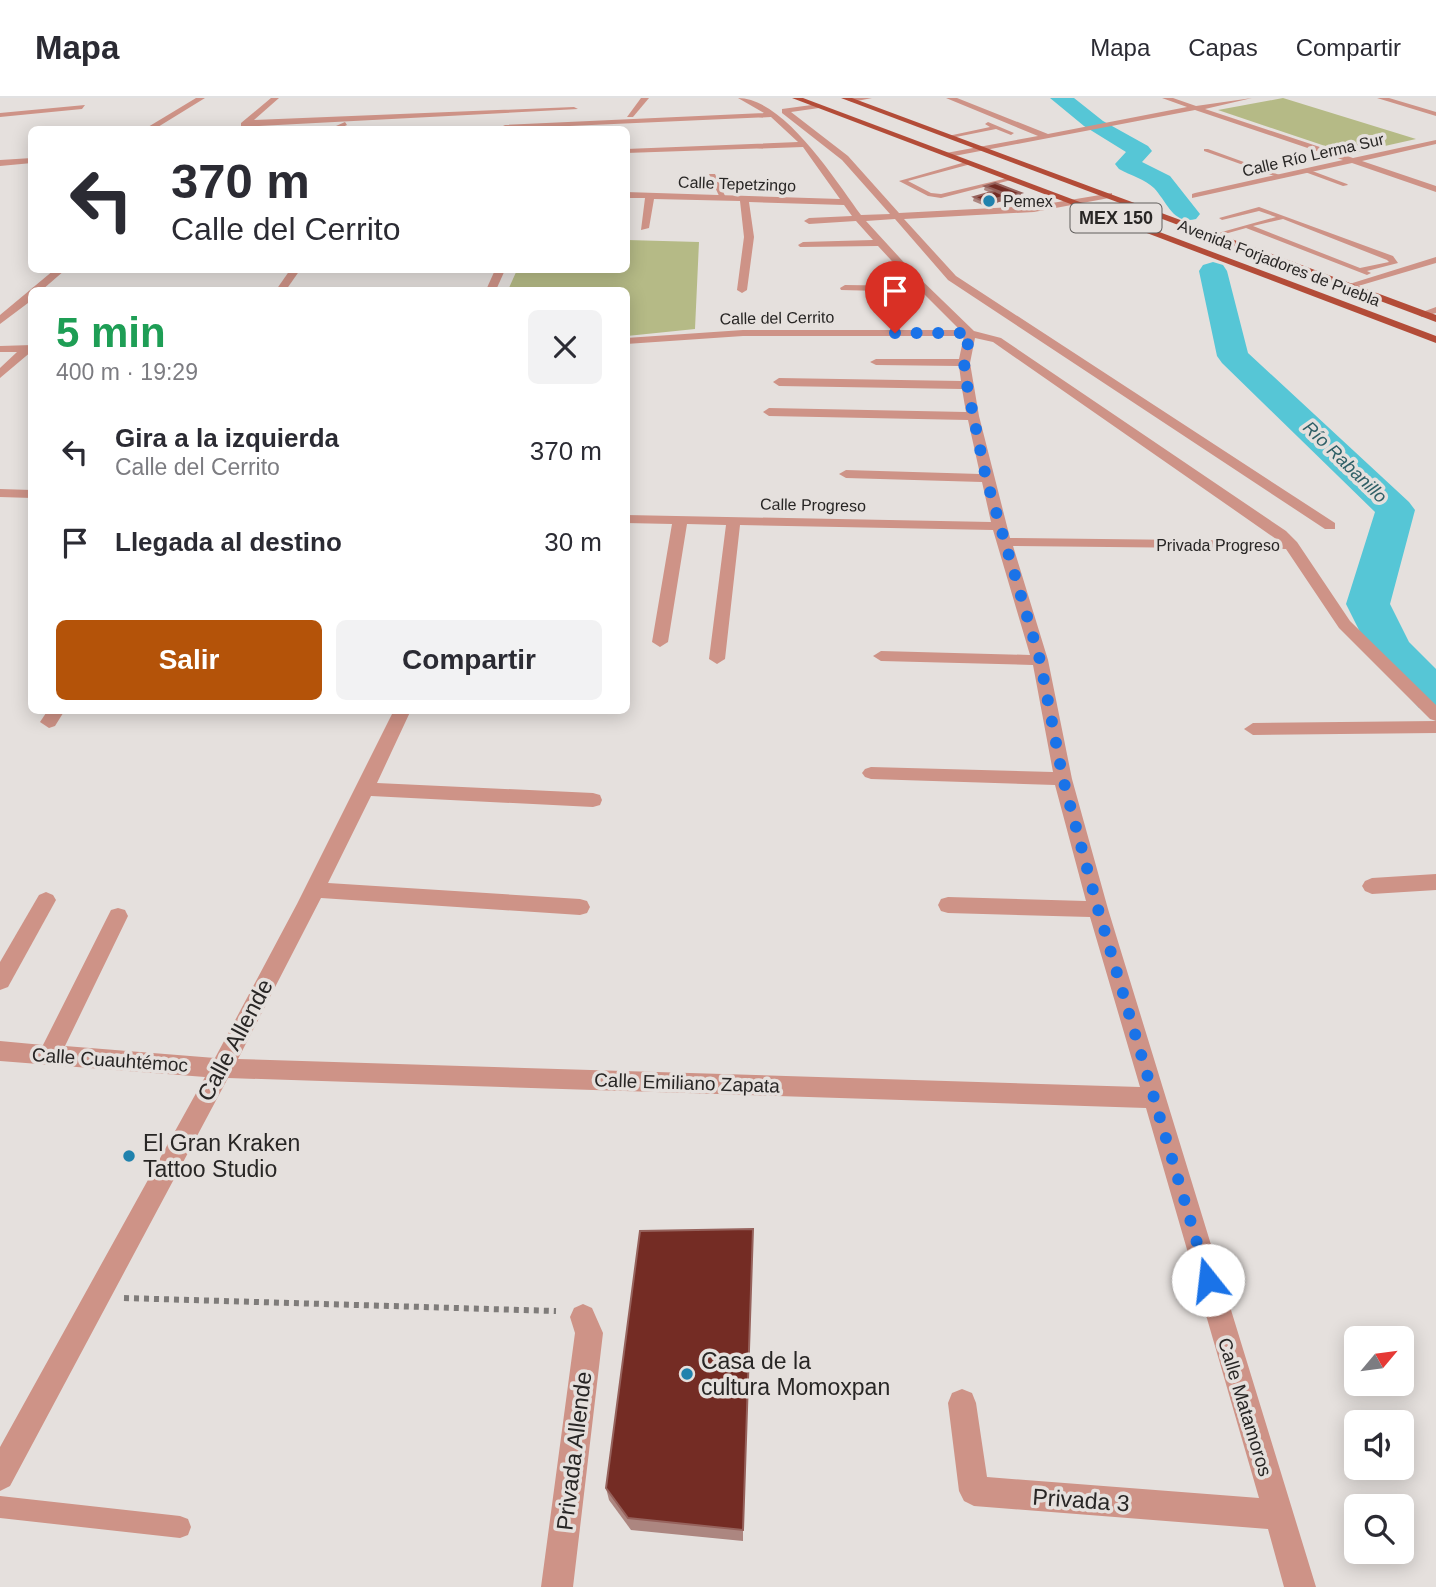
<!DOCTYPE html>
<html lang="es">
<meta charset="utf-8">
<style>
:root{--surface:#fff;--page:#f2f2f3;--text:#2b2b33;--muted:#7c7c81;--line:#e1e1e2;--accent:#b45309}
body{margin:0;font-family:Arial,sans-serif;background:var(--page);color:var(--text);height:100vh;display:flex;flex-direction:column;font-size:26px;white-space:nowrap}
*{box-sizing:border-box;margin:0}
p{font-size:23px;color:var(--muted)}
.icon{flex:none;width:38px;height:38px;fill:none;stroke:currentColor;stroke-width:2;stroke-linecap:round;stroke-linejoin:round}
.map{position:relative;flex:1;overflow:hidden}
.panel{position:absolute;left:28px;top:189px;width:602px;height:427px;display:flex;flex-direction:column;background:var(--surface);border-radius:10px;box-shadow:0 4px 18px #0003}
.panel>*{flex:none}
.top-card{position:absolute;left:28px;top:28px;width:602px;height:147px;border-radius:10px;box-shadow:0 4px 18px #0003;background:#fff;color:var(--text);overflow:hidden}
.needle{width:46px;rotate:61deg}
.fabs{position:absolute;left:1344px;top:1228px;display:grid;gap:14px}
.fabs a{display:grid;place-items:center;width:70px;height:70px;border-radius:10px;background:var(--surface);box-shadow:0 4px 18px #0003;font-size:35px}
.pin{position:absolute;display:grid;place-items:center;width:60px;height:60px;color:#fff;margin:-72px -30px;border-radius:50% 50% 50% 0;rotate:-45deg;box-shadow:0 0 7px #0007}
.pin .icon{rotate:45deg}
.me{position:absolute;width:77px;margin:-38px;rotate:344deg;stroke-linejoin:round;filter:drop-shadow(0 0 5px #0008)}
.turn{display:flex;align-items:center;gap:24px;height:147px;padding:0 28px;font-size:32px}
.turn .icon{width:91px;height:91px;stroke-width:2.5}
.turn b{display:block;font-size:49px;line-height:60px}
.round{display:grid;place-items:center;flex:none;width:74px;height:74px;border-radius:10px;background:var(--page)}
.summary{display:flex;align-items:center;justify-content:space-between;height:119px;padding:0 28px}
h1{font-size:42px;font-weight:600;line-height:52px;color:#1e9e55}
.button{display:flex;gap:14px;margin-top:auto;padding:14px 28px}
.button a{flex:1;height:80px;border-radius:10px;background:var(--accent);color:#fff;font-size:28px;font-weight:600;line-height:80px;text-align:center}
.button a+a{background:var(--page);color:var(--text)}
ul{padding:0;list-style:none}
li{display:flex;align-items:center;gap:21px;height:91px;padding:0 28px}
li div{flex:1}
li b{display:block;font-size:26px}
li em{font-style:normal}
header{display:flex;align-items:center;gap:42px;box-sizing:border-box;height:98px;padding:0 35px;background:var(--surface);border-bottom:2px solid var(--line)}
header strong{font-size:33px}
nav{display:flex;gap:38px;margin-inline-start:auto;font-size:24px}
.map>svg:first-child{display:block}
</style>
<header>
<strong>Mapa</strong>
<nav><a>Mapa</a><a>Capas</a><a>Compartir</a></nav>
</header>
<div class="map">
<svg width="1436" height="1489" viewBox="0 0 1436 1489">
<rect width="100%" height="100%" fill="#e5e0dd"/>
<g fill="#b5ba86">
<polygon points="1283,0 1416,41 1349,56 1218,12"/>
<polygon points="627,142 699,144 695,231 627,238 626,192 508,192 517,172 626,172"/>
</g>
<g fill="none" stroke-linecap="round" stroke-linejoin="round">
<g fill="#56c6d6" fill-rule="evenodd">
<path d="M1050,0h24l29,23 45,25 4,5 -10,11 28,14 30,38 -4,5c-23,6 -28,-16 -42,-31 -8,-8 -24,-13 -35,-19l-4,-5 11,-12 -42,-26z"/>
<polygon points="1213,164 1223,167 1227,173 1248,255 1409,404 1415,412 1390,506 1409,544 1436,571 1436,614 1419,610 1373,560 1346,506 1375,414 1222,265 1217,258 1199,173 1203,167"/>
</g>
<polyline stroke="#7f7c7a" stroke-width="6" stroke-dasharray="5 5" stroke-linecap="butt" points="124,1200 556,1213"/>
<g fill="#ce9387" fill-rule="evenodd">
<polygon points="345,24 347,27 336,32 327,32"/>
<polygon points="988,24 1014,35 1011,37 996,31 951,40 948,38 990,29 985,26"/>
<polygon points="1204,51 1208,51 1285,79 1280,80 1204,53"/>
<polygon points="969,63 971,66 908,83 931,95 941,96 1012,79 1015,81 941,100 928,98 899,83"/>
<polygon points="1307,71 1347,86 1348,87 1343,88 1305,74"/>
<polygon points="987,94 991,94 1037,111 1032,112 987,96"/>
<path d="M1259,109l134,49 5,7 -31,8 4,2 -4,2 -121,-47 -32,9 -3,-2 65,-18 -17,-6 -37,9 -3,-2zM1283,121l104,41 2,2 -29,6 -107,-42z"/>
<polygon points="0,1398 180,1418 188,1421 191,1429 188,1437 180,1440 0,1420"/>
</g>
<polygon fill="#ce9387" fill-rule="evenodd" points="709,76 715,76 726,100 720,100"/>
<g fill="#ce9387" fill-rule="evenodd">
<polygon points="196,0 205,0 153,32 143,32"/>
<polygon points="271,0 279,0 254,22 574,9 578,11 241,29 241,25"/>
<polygon points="641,0 649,0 633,19 627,19"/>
<path d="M738,0c46,0 98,83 123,117l29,-1 -48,-54 -60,-47v-4l37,-5v4l-28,4 57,44 51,57 135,-7 78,-13v4l-3,1 -75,14 -130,7 52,57 379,247v6h-10l-377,-249 -53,-61 -29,2 44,48 64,62 27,7 285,193 11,11 53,79 86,84v16l-6,-2 -91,-91 -53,-79 -273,-3 35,114 24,119 36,130 208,678h-32l-16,-58 -294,-23 -10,-5 -5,-10 -11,-88 4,-10 10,-4 10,4 4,10 11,74 272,21 -113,-390 -918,-30 -218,408 -10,5v-44l205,-370 -205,-16v-20l43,4 68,-135 7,-2 7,2 3,6 -63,130 150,12 82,-154 97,-194h17l-34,73 216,10 7,2 2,5 -2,5 -7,2 -222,-11 -43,87 252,16 7,2 3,6 -3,6 -7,2 -259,-17 -83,161 902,28 -50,-170 -142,-4 -7,-2 -3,-6 3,-6 7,-2 138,4 -31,-116 -184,-6 -6,-2 -3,-4 3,-4 6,-2 182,5 -20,-107 -152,-4 -8,-5 8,-5 149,4 -37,-125 -253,-5 -15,134 -8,5 -8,-5 17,-134 -39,-1 -19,118 -8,5 -8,-5 20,-118 -46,-1v-8l365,7 -9,-40 -136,-4 -7,-4 7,-4 134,4 -12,-54 -199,-4 -6,-4 6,-4 197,4 -4,-23 -183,-3 -6,-4 6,-4 182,3 -2,-15 -83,-1 -6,-3 6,-3h83l5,-23h-221l-117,8v-6l117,-8h217l-38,-38 -81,-2 -1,-2 5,-3 70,1 -37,-40 -78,1 -2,-2 5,-3 70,-2 -17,-19 -47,3 -5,-3 5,-3 43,-2 -8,-11 -95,-3 5,35 -7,53 -5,3 -5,-3 7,-53 -4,-36 -86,-2 -5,29 -8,2 4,-32h-19v-6l214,7 -37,-52 -177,6v-4l172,-7 -27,-25 -266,12 -4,-2 4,-2 259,-12zM975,240l18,4 286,199 -269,-3 -31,-122 -9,-53z"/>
<polygon points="851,0 872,0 852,4 848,2"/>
<polygon points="946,0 957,0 1048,36 1187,9 1162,0 1173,0 1196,8 1252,0 1205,11 1353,60 1436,42 1436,46 1362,63 1436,88 1436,94 1352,65 1192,100 1192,96 1195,95 1343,62 1195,12 949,59 946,55 1038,38"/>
<polygon points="1377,0 1389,0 1436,14 1436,18"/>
<polygon points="85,7 82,11 0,19 0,15"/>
<polygon points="32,60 32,65 0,68 0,62"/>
<polygon points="1436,159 1436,165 1348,191 1343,188"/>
<polygon points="54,172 65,172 42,192 32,192 32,202 0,226 0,217"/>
<polygon points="290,172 300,172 286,192 276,192"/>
<polygon points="495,172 505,172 496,192 486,192"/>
<polygon points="1436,209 1436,215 1422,219 1417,216"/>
<polygon points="32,247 32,253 0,280 0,270 17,254 0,254 0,248"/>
<polygon points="0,391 32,392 32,400 0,399"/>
<polygon points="48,612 65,612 55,628 49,630 40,624"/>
<polygon points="1436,623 1436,635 1253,637 1244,631 1253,625"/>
<polygon points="1436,776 1436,792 1372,796 1365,793 1362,788 1365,783 1372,780"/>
<polygon points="46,794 53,797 56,802 8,889 0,892 0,864 39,797"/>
<polygon points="583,1206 592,1210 603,1235 573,1489 541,1489 575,1235 570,1219 574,1210"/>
</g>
<g fill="#b34c38" fill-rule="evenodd">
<polygon points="792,0 803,0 1436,238 1436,245"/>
<polygon points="841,0 852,0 1436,217 1436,224"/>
</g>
</g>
<g fill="#ac8680">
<polygon points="985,88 1021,95 1020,99 1010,102 1006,101 1006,102 985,108 973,103 974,99 991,95 984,92"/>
<polygon points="606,1390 743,1432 743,1443 631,1432 609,1402"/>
</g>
<g fill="#96625c">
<polygon points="1021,95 1020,99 1010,102 1011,98"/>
<polygon points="1006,98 1006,102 985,108 985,104"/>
</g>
<g fill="#742c24" stroke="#96625c" stroke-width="2">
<polygon points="995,85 1021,95 1011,98 985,88"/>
<polygon points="995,93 1006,98 985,104 974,99"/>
<polygon points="753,1131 743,1432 628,1420 606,1390 640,1133"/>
</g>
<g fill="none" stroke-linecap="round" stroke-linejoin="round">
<polyline stroke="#1a73e8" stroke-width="12" stroke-dasharray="0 21.6" points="895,235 970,235 964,265 967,287 986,380 1040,562 1063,681 1098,811 1208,1182"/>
</g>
<g fill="#2082ad" stroke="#e5e0dd" stroke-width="2.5">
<circle cx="989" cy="103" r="7"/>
<circle cx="129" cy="1058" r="7"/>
<circle cx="687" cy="1276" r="7"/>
</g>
<g text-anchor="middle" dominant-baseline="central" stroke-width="7" stroke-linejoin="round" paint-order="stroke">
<g font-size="16" fill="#282625" stroke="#e5e0dd">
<text transform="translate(1313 57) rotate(-13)">Calle Río Lerma Sur</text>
<text transform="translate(737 86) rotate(2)">Calle Tepetzingo</text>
<text transform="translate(1279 165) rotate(21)">Avenida Forjadores de Puebla</text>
<text transform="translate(777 220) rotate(-1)">Calle del Cerrito</text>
<text transform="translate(813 407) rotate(1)">Calle Progreso</text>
<text x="1218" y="447">Privada Progreso</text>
</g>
<g font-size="16" fill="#282625" stroke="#e5e0dd" text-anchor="start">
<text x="1003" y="103">Pemex</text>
</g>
<rect fill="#e5e0dd" stroke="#615e5c" stroke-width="2" x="1070.5" y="105.5" width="91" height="29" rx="5"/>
<g font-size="18" font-weight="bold" fill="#282625">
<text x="1116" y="120">MEX 150</text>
</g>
<g font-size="18" font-style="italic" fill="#2e5f66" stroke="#e5e0dd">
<text transform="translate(1345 364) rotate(44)">Río Rabanillo</text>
</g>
<g font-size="19" fill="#282625" stroke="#e5e0dd">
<text transform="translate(110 962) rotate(4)">Calle Cuauhtémoc</text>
<text transform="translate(687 985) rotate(2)">Calle Emiliano Zapata</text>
<text transform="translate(1245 1309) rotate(73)">Calle Matamoros</text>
</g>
<g font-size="23" fill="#282625" stroke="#e5e0dd">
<text transform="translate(235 942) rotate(-62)">Calle Allende</text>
<text transform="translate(574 1353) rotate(-83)">Privada Allende</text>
<text transform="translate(1081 1402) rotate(4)">Privada 3</text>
</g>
<g font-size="23" fill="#282625" stroke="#e5e0dd" text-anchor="start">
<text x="143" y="1045">El Gran Kraken<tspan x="143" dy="26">Tattoo Studio</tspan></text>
<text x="701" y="1263">Casa de la<tspan x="701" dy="26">cultura Momoxpan</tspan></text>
</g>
</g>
</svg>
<div class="fabs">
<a><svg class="needle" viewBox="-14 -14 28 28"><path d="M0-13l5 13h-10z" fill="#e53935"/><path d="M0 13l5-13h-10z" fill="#7c7c81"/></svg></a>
<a><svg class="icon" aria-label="sound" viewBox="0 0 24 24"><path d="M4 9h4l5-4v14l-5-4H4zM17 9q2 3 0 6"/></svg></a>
<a><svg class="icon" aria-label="search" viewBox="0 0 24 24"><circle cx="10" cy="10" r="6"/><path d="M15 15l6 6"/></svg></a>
</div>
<div class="pin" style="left:895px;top:235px;background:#d93025"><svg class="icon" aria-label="arrive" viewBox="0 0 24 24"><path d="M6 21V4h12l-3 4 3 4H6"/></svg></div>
<svg class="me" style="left:1208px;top:1182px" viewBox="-20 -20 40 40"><circle r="19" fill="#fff"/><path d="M0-13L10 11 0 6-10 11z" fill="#1a73e8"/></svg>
<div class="top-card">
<div class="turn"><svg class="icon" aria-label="left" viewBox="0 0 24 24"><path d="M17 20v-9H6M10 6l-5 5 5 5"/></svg><div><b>370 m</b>Calle del Cerrito</div></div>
</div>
<section class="panel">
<div class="summary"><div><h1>5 min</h1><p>400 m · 19:29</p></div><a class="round"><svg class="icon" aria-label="close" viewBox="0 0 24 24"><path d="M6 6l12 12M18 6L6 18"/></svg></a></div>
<ul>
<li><svg class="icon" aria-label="left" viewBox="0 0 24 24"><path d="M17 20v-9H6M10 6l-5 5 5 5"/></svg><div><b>Gira a la izquierda</b><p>Calle del Cerrito</p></div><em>370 m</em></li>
<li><svg class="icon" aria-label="arrive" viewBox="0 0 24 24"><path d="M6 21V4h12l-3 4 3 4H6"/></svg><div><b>Llegada al destino</b></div><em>30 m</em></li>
</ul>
<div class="button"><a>Salir</a><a>Compartir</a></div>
</section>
</div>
